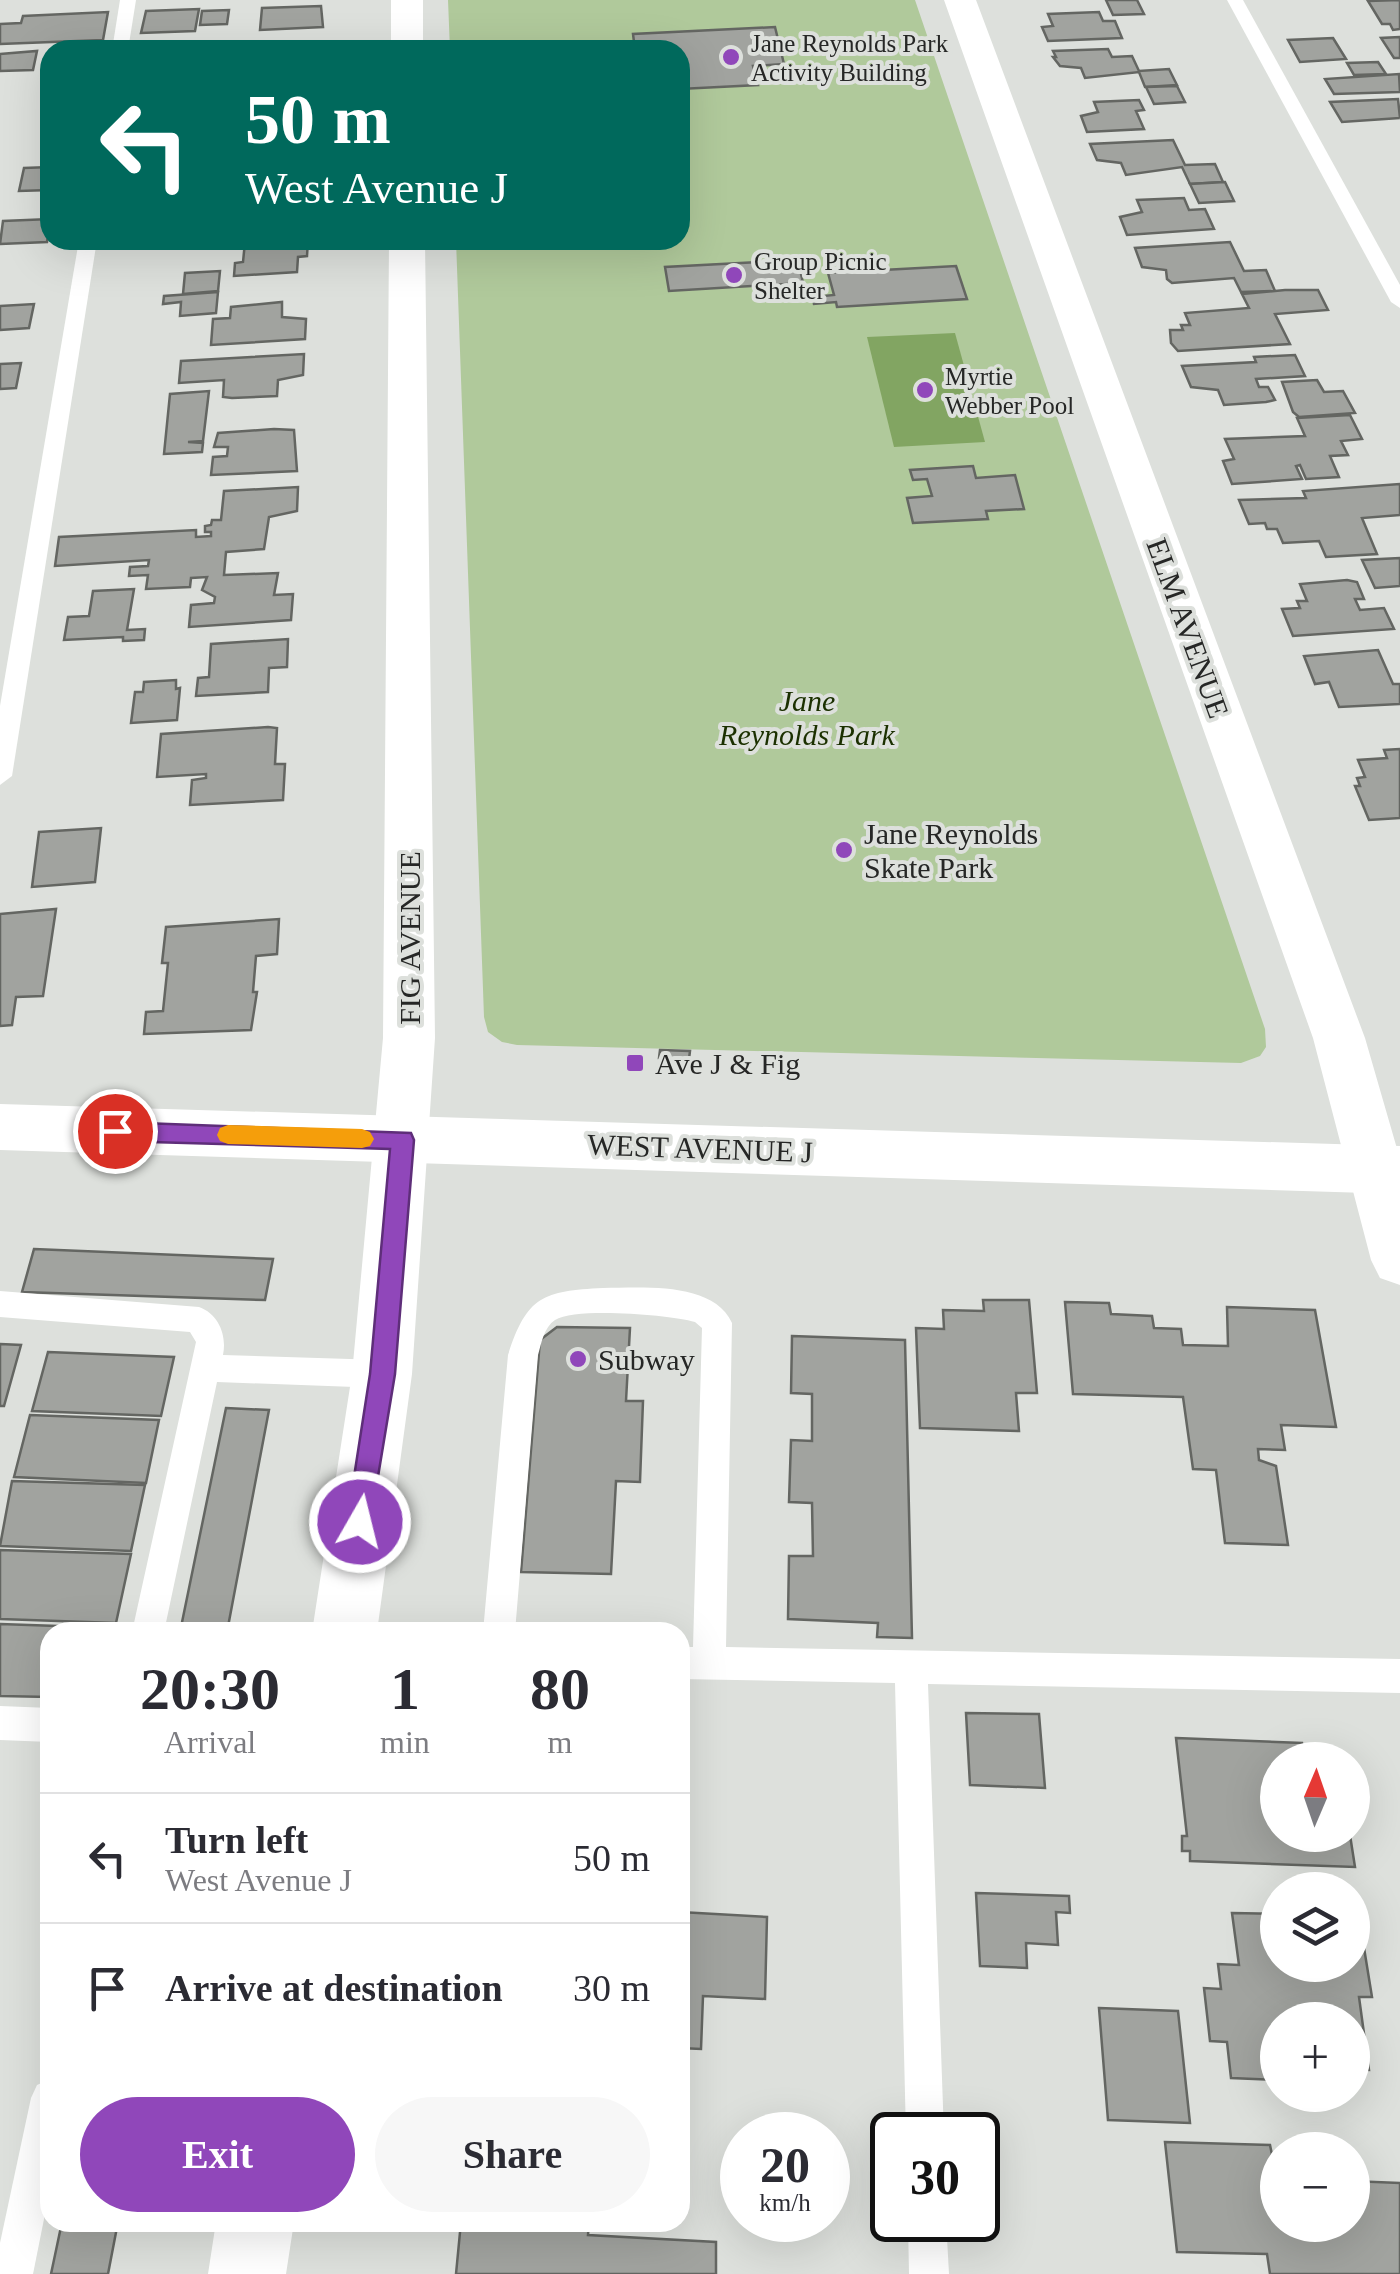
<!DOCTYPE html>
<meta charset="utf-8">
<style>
:root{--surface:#fff;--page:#f7f7f7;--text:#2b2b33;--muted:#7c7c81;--line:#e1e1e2;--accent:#9047ba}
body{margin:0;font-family:Georgia,serif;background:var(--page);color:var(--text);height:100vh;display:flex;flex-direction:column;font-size:38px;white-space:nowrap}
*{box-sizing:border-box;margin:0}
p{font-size:32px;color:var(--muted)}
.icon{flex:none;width:55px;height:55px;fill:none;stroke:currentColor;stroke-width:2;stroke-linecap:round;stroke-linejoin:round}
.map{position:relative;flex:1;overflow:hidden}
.drawer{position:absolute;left:40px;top:1622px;width:650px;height:610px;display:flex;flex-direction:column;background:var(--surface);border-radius:30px;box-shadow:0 10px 40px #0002}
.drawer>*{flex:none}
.banner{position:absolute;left:40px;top:40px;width:650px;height:210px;border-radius:30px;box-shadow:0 10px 40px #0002;background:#00695c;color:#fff;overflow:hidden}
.needle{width:65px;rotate:2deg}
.controls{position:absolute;left:1260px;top:1742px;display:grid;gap:20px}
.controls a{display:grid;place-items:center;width:110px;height:110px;border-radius:50%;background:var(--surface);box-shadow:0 10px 40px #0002;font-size:50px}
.speed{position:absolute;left:720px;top:2112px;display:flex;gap:20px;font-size:50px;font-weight:700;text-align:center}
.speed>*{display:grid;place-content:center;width:130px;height:130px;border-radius:50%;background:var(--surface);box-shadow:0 10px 40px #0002;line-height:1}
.speed small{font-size:25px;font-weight:400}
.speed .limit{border:5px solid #111;border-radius:15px;background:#fff;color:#111}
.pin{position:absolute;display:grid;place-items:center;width:85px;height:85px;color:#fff;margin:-42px;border:5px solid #fff;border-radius:50%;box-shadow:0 2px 10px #0007}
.me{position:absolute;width:110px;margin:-55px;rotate:8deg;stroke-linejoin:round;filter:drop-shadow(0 0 8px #0008)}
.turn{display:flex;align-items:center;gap:35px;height:210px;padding:0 40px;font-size:45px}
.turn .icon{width:130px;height:130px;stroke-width:2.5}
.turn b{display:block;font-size:70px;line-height:85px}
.eta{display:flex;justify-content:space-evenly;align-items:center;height:170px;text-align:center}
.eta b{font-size:60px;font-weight:700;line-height:70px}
.cta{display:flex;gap:20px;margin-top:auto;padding:20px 40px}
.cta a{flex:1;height:115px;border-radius:60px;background:var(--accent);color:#fff;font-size:40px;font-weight:700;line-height:115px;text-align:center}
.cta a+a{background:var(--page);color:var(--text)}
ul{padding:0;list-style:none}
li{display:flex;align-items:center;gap:30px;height:130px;padding:0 40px;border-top:2px solid var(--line)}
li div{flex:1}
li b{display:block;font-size:38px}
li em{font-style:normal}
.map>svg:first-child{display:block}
</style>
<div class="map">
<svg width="1400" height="2274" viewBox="0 0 1400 2274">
<rect width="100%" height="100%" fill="#dde0dc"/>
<polygon fill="#b0c99b" points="448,0 915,0 1265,1029 1266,1047 1260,1056 1241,1063 517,1045 502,1042 488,1032 484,1017 456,240 680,240 680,50 450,50"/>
<polygon fill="#82a562" points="955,333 985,442 894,447 867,337"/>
<g fill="#a1a39f" stroke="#646662" stroke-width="2.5">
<polygon points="1106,0 1137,0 1144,14 1113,15"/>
<polygon points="1400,0 1400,29 1393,30 1390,24 1382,24 1368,1"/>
<polygon points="321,6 323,27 260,30 262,8"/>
<polygon points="199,9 195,31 141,33 146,11"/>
<polygon points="229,10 227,24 200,25 202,11"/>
<polygon points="108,12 103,40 0,44 0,24 21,23 23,16"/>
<polygon points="1099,12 1103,21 1115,21 1122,38 1048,41 1042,27 1053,26 1048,14"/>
<polygon points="775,27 784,64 753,66 758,85 680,89 680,50 635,50 633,34"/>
<polygon points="1400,37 1400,58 1394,58 1381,38"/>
<polygon points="1333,38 1346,59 1300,62 1288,40"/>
<polygon points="320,42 320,50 276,50 277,44"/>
<polygon points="1108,49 1112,57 1132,56 1139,71 1169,69 1177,85 1145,87 1139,72 1085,78 1081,68 1060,66 1053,57 1056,57 1053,51"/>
<polygon points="37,51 33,70 0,71 0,54"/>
<polygon points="1378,62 1386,74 1354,75 1347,63"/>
<polygon points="1399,74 1400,92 1334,94 1325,79"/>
<polygon points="1177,86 1185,102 1154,104 1146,87"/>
<polygon points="1398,99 1400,118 1342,122 1330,102"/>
<polygon points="1139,100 1144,110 1136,111 1144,129 1087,132 1081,116 1098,112 1094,102"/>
<polygon points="1173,140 1185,165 1215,164 1223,182 1190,184 1182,167 1126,175 1121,163 1097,160 1090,144"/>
<polygon points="50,167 50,190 19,191 24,168"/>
<polygon points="1225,182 1234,201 1199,203 1190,184"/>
<polygon points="1184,198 1189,210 1205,209 1214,229 1127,235 1120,217 1142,212 1137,200"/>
<polygon points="50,219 47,242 0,244 3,221"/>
<polygon points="308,240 307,256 298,257 297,272 234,276 235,263 243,262 245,242"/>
<polygon points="1230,242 1244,271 1266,270 1275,291 1241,292 1234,278 1172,283 1167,279 1166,270 1142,267 1135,248"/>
<polygon points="798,260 803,283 669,291 665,267"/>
<polygon points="956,266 967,299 837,307 836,302 814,304 813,297 834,295 828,273"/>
<polygon points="220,271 218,291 183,294 185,273"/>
<polygon points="1285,290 1318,290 1328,310 1275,314 1290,344 1178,351 1171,343 1170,330 1183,330 1181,325 1190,325 1185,313 1249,308 1242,294"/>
<polygon points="218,292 216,313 180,316 181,302 163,304 164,296"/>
<polygon points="282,302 282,317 306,319 305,339 211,345 213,319 230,318 231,307"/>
<polygon points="34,304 29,328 0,330 0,306"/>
<polygon points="304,354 303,375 278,380 277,396 232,398 223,397 224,380 179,383 181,361"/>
<polygon points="1295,355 1305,376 1256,379 1259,387 1268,387 1275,400 1266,402 1224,405 1218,390 1191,387 1182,366 1256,362 1254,357"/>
<polygon points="21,363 16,388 0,389 0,364"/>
<polygon points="1317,380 1324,392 1343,391 1355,413 1299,417 1293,412 1282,382"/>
<polygon points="209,391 203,441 188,442 203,443 202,452 164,454 170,394"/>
<polygon points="1350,415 1362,439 1341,441 1348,455 1330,456 1339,477 1306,479 1300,465 1296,466 1302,479 1232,484 1223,461 1234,459 1225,439 1305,436 1297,418"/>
<polygon points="274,429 294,430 297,471 211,475 213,457 227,456 228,447 214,447 218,433"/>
<polygon points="973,466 976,478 1015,475 1024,509 986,511 988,519 913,523 907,498 932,496 927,479 913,480 910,470"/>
<polygon points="1400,484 1400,515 1362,518 1377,554 1326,557 1319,541 1283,543 1277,529 1267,529 1265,523 1249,524 1239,500 1306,498 1303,491"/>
<polygon points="298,487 297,511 269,517 264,549 226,552 224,575 278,573 274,595 293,594 291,620 189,627 191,605 214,603 215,597 202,590 207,577 191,578 190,587 146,589 148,575 129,576 130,567 148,566 149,560 55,566 59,537 196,530 196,537 211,536 211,532 205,532 205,526 211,525 212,520 221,520 224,491"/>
<polygon points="1400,558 1400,586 1375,588 1362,560"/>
<polygon points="1347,580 1357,582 1364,599 1355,599 1360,610 1384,608 1394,629 1293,636 1282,609 1300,608 1297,601 1307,601 1300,584"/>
<polygon points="134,589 127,630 145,629 144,640 123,641 123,637 64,640 68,617 89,616 93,591"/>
<polygon points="288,639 287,667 269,668 268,692 196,696 198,678 209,677 211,644"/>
<polygon points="1378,650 1393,684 1400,684 1400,704 1339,707 1329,682 1315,684 1304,656"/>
<polygon points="176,680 176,689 180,688 177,720 131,723 135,692 143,692 144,682"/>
<polygon points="268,727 277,728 275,764 285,764 283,800 190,805 192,780 206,778 206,774 157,777 161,734"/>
<polygon points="1400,749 1400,818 1369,820 1355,786 1360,786 1357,778 1365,777 1358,760 1387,758 1384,750"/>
<polygon points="101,828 95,882 32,887 39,832"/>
<polygon points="56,909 43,996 16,997 12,1025 0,1026 0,914"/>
<polygon points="279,919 277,954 256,956 253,992 257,992 251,1030 144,1034 146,1012 163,1011 168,963 162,963 166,927"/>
<polygon points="660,1050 690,1051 689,1059 659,1058"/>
<polygon points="34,1249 273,1259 265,1300 22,1292"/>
<polygon points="983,1300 1029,1300 1037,1393 1016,1393 1019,1431 920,1428 916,1328 944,1329 943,1310 984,1311"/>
<polygon points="1065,1302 1109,1303 1111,1314 1152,1316 1154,1328 1181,1329 1183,1345 1228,1346 1227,1307 1315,1310 1336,1427 1281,1425 1285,1450 1258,1449 1259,1460 1276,1466 1288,1545 1225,1543 1216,1470 1193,1469 1183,1397 1073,1394"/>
<polygon points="557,1327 630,1328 626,1401 643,1401 640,1482 616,1481 611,1574 521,1572 540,1340"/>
<polygon points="792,1336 905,1340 912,1638 877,1637 878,1623 788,1619 789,1556 813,1556 812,1503 789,1502 791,1440 812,1441 812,1394 791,1393"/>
<polygon points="0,1344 21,1345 4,1406 0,1406"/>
<polygon points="48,1352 174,1357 161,1416 32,1411"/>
<polygon points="226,1408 269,1410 227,1632 180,1632"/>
<polygon points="30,1415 159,1420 146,1483 14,1477"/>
<polygon points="12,1481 145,1485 131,1551 0,1546"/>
<polygon points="0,1550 131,1554 116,1623 0,1619"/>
<polygon points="0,1624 115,1628 113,1632 50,1632 50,1697 0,1696"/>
<polygon points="966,1713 1039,1714 1045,1788 970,1785"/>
<polygon points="1176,1738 1302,1743 1304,1760 1278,1760 1278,1835 1350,1835 1355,1867 1190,1861 1190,1851 1182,1851 1182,1836 1187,1836"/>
<polygon points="976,1893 1069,1896 1070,1913 1056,1912 1058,1945 1026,1943 1027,1968 980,1966"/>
<polygon points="680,1912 767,1917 765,1999 703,1996 701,2049 680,2048"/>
<polygon points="1232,1913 1278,1914 1278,1965 1352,1965 1352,1917 1359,1917 1372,1997 1359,1997 1369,2070 1352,2069 1352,2020 1278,2020 1278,2080 1231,2078 1227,2042 1210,2041 1204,1988 1221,1989 1218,1964 1239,1965"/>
<polygon points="1099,2008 1178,2011 1190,2123 1108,2120"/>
<polygon points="1165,2142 1270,2145 1278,2184 1278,2225 1352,2225 1352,2181 1400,2183 1400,2274 1270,2274 1267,2254 1177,2252"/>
<polygon points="62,2222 118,2222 108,2274 51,2274"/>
<polygon points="461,2222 589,2222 588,2235 716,2242 716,2274 456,2274"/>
</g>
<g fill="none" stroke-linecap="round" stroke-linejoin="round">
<g fill="#fff" fill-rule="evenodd">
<polygon points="120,0 136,0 128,50 112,50"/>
<polygon points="1227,0 1243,0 1400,285 1400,308 1391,302"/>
<polygon points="79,240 97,240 12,776 0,785 0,706"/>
<path d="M603,1288c39,0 110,-7 129,35l-6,324 674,12v34l-472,-9 16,451h-38l-11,-452 -215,-4v-32h13l9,-319 -7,-6c-25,-7 -119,-15 -140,-2 -11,7 -14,24 -17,35l-23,277h-32l25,-277c19,-59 35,-64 95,-67z"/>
<path d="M0,1291l199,16c20,7 28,29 24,48l159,5 11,4 4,10 -4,10 -11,4 -165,-6 -53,250h-32l64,-290 -6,-10 -190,-15z"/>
<polygon points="0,1706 50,1708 50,1742 0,1740"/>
<polygon points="50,2079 50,2189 33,2274 0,2274 0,2243 31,2098 37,2085"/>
<polygon points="908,2220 946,2220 949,2274 909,2274"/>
</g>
<g fill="#fff" fill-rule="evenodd">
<rect x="391" y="0" width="32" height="50"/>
<polygon points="944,0 976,0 1365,1038 1400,1159 1400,1285 1380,1278 1371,1260 1313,1038"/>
<polygon points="389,240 425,240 435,1038 412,1374 377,1632 312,1632 352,1374 383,1038"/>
<polygon points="216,2222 294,2222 286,2274 208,2274"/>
</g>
<polygon fill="#fff" fill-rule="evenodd" points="0,1104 1400,1146 1400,1194 0,1150"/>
</g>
<polygon fill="#9047ba" stroke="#5e2e79" stroke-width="2.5" points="115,1122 411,1133 414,1140 395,1374 369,1531 360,1534 351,1531 347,1522 370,1374 390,1149 115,1141 107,1138 104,1131 107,1125"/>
<polygon fill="#f59e0b" points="228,1125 362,1129 370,1132 374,1139 370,1146 362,1148 228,1144 220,1141 217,1135 220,1128"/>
<g fill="#9047ba" stroke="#dde0dc" stroke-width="4">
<circle cx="731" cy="57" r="10"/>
<circle cx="734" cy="275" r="10"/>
<circle cx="925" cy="390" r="10"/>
<circle cx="844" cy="850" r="10"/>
<rect x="625" y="1053" width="20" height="20" rx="5"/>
<circle cx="578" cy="1359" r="10"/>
</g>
<g text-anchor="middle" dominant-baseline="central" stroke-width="8" stroke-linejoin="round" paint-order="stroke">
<g font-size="25" fill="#262726" stroke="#dde0dc" text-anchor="start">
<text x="751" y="43">Jane Reynolds Park<tspan x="751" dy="29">Activity Building</tspan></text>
<text x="754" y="261">Group Picnic<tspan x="754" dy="29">Shelter</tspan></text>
<text x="945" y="376">Myrtie<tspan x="945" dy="29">Webber Pool</tspan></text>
</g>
<g font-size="30" fill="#262726" stroke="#dde0dc">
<text transform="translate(1188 628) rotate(70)">ELM AVENUE</text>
<text transform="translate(409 938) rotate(-90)">FIG AVENUE</text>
<text transform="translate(700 1148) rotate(2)">WEST AVENUE J</text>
</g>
<g font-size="30" font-style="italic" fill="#1b3000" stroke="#dde0dc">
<text x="807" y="700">Jane<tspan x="807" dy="34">Reynolds Park</tspan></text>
</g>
<g font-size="30" fill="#262726" stroke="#dde0dc" text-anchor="start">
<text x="864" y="833">Jane Reynolds<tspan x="864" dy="34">Skate Park</tspan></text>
<text x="655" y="1063">Ave J &amp; Fig</text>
<text x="598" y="1359">Subway</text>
</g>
</g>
</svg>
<div class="controls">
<a><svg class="needle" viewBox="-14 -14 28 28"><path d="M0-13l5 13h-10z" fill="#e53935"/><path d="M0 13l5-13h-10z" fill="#7c7c81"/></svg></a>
<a><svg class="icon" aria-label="layers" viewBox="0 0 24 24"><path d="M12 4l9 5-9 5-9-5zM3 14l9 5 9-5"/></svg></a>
<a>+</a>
<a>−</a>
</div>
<div class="speed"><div>20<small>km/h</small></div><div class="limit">30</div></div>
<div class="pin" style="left:115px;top:1131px;background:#d93025"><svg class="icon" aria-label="arrive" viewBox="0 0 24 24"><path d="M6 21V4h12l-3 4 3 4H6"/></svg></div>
<svg class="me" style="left:360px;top:1522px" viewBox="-20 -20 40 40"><circle r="17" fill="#9047ba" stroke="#fff" stroke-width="3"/><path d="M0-11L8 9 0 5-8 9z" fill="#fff"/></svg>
<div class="banner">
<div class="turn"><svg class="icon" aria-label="left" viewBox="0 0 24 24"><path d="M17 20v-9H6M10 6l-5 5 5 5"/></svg><div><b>50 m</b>West Avenue J</div></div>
</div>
<section class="drawer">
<div class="eta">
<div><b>20:30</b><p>Arrival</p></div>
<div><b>1</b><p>min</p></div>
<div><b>80</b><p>m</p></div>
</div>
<ul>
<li><svg class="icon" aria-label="left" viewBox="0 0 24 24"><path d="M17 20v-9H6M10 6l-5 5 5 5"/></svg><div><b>Turn left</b><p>West Avenue J</p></div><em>50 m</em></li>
<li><svg class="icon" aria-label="arrive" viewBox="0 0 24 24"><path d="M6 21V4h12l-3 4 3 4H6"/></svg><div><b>Arrive at destination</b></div><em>30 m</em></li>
</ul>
<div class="cta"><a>Exit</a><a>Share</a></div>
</section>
</div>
